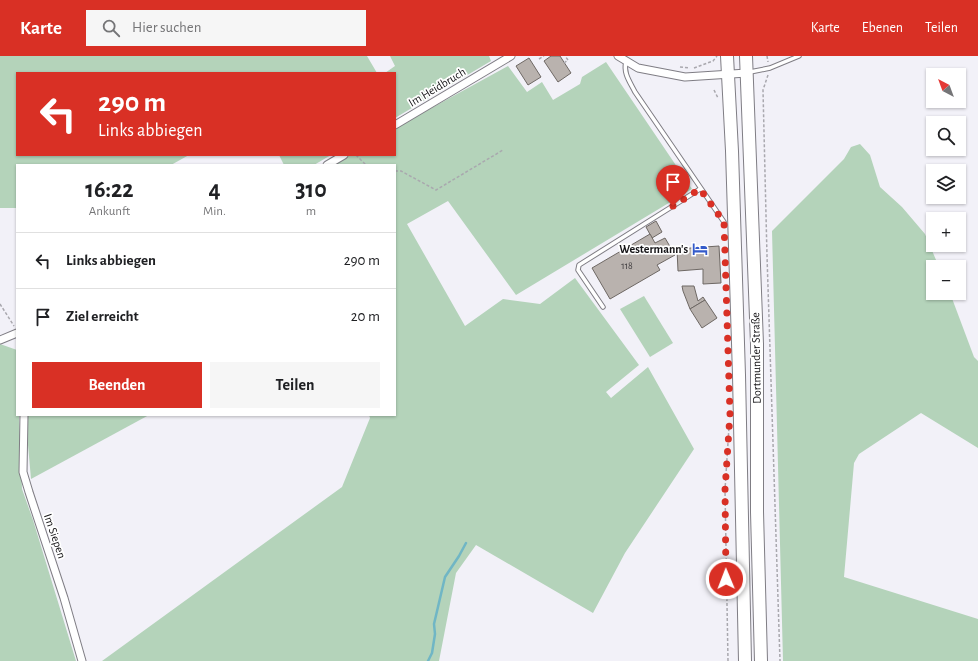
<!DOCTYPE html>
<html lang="de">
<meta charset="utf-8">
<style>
:root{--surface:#fff;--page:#f6f6f6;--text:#202124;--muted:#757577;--line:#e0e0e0;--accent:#d93025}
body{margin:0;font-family:"Alegreya Sans",sans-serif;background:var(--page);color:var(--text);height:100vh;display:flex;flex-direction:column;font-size:15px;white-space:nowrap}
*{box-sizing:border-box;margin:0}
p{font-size:13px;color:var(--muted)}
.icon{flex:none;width:22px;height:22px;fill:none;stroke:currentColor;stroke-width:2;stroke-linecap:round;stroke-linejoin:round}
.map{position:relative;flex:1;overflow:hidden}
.side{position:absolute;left:16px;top:108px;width:380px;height:252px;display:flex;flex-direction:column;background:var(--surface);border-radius:0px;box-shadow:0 1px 3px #0004}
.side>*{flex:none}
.top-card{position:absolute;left:16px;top:16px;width:380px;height:84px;border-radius:0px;box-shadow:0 1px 3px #0004;background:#d93025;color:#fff;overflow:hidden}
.needle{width:26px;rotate:319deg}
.buttons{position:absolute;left:926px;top:12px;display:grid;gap:8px}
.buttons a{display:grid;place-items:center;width:40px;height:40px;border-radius:0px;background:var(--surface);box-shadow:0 1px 3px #0004;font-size:20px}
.pin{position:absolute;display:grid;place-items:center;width:34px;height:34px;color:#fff;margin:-41px -17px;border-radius:50% 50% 50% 0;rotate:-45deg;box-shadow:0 0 4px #0007}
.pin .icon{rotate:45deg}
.me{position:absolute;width:44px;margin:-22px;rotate:359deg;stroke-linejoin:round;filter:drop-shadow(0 0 3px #0008)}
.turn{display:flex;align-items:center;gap:14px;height:84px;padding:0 16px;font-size:18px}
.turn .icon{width:52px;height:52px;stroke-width:2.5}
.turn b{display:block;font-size:28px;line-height:34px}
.eta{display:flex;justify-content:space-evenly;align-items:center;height:68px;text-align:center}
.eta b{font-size:24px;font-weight:700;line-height:28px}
.primary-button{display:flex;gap:8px;margin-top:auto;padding:8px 16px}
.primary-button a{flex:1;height:46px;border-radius:0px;background:var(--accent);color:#fff;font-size:16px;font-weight:700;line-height:46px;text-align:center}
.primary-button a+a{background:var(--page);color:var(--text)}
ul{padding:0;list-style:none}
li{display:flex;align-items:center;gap:12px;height:56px;padding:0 16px;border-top:1px solid var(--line)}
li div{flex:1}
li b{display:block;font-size:15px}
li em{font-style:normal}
header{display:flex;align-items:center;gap:24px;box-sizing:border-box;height:56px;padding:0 20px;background:var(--accent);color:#fff}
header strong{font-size:19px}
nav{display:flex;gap:22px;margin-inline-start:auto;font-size:14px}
.search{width:280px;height:36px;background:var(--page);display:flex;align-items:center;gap:10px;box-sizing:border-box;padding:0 14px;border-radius:0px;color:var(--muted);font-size:15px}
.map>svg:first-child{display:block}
</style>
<header>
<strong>Karte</strong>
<div class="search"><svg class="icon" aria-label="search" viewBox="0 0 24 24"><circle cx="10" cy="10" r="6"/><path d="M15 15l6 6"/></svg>Hier suchen</div>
<nav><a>Karte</a><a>Ebenen</a><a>Teilen</a></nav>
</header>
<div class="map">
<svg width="978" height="605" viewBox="0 0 978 605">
<rect width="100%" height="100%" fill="#f2f1f8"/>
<g fill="#b4d3ba">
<polygon points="0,0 367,0 377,17 17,17 17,99 189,99 171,109 17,109 17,152 0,152"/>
<polygon points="390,0 489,0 491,5 395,62 395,17 385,17 395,10"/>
<polygon points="606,6 692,133 516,239 448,145 407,168 465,270 503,243 540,248 575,222 639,309 606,336 611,342 648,311 694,393 625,497 593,557 476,489 456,517 439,605 102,605 342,431 370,362 369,359 395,359 395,109 327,109 345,99 395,99 395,72 508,10 527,36 542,26 553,44 580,28 582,21"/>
<polygon points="860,88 870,99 880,131 902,151 925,178 939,211 933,211 933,237 950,237 974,301 978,305 978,392 921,357 859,398 854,407 844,521 978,563 978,605 783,605 772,175 844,103 851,91"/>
<polygon points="279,99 331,99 314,109 284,109"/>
<polygon points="644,240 673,287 650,301 620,253"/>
<polygon points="0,288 17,294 17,359 19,359 22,433 33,464 76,605 0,605"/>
<polygon points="27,359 149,359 31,423 28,389"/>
</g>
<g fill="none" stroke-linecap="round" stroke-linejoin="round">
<polyline stroke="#70b6c5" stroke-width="2.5" points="428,605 432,597 435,578 434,568 445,521 459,500 466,487"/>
</g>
<g fill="#b9b2ae" stroke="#6e6864">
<polygon points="551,0 560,0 571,17 558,26 544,5"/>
<polygon points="529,2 541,21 528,29 516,10"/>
<polygon points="656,165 662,176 652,182 646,171"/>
<polygon points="650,178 655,187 665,182 675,199 657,209 660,214 610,243 592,212"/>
<polygon points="719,190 721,227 703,228 703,213 678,215 677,193"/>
<polygon points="682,230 694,230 698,245 703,241 705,244 690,253 683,235"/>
<polygon points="705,244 717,262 702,272 690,253"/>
</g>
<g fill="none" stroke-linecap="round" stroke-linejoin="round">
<g stroke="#7f7d84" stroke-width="5.5">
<g id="lane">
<path d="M626,6c-3,11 4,20 9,30l89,130"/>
<polyline points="750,16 770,12 799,0"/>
<polyline points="603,251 578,214 579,209 700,133"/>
</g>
</g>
<g stroke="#7f7d84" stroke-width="9">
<g id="street">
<polyline points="618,0 638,12 685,21 747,17"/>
<polyline points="395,69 511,0"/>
<polyline points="327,109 344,99"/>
<polyline points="0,284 17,277"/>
<polyline points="24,359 23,416 29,436 64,542 82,605"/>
</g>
</g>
<g stroke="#7f7d84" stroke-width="14">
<g id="primary">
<polyline points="727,0 732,95 739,319 745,605"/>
<polyline points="746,0 757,288 757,456 761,605"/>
</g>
</g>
<g stroke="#a9a8ae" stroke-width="1.5" stroke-dasharray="3 2" stroke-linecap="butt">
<polyline points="767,0 768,6"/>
<polyline points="539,3 544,0"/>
<polyline points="564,7 568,4 565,0"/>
<polyline points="680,11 690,12"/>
<polyline points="694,12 713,5 717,0"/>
<polyline points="768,19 763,34 767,200 780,605"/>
<polyline points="714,34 718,42"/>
<polyline points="356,99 366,109"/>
<polyline points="395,115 401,115 436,134 503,94"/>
<polyline points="0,248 14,270"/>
<polyline points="728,605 725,434 729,371"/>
</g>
<use href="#lane" stroke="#fff" stroke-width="3.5"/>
<use href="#street" stroke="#fff" stroke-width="7"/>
<use href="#primary" stroke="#fff" stroke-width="12"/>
</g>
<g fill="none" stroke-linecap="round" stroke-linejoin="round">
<polyline stroke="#d93025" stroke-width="7" stroke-dasharray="0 12.6" points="673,150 700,133 724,166 730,358 725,434 726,523"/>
</g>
<defs>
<g id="hotel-bare" transform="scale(1.2)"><path d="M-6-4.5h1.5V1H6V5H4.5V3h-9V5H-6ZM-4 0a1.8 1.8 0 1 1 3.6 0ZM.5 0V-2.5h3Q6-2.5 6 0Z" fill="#335aca" stroke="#fff" stroke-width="2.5" paint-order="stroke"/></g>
</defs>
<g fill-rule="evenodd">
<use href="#hotel-bare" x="700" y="193"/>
</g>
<g text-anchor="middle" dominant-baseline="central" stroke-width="3.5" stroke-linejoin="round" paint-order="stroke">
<g font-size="10" fill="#3f3c3e">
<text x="627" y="210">118</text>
</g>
<g font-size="12" fill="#161518" stroke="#fff">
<text transform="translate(437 31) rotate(-31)">Im Heidbruch</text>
<text transform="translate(756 302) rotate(-91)">Dortmunder Straße</text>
<text transform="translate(55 480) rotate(71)">Im Siepen</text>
</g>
<g font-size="12" font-weight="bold" fill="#161518" stroke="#fff" text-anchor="end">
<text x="688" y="193">Westermann's</text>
</g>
</g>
</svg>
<div class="buttons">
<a><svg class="needle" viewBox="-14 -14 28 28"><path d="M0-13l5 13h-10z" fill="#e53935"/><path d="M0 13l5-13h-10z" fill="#757577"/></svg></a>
<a><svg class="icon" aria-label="search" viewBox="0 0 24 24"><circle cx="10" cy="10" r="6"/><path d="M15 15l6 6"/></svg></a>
<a><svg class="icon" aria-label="layers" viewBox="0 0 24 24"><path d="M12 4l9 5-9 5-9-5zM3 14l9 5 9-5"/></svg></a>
<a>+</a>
<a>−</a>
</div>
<div class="pin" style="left:673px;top:150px;background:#d93025"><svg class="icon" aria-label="arrive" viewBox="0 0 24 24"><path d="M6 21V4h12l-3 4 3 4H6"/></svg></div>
<svg class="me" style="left:726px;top:523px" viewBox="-20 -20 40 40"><circle r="17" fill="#d93025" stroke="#fff" stroke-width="3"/><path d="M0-11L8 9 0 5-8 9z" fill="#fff"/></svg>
<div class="top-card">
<div class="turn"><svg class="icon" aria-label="left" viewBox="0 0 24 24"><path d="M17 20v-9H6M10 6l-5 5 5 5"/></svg><div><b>290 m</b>Links abbiegen</div></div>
</div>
<section class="side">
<div class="eta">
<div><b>16:22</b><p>Ankunft</p></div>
<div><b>4</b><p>Min.</p></div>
<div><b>310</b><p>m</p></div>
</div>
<ul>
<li><svg class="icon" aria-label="left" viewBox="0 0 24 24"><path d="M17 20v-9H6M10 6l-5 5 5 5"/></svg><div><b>Links abbiegen</b></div><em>290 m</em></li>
<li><svg class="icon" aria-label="arrive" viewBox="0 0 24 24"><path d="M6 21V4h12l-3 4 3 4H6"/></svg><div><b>Ziel erreicht</b></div><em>20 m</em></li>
</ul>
<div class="primary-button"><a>Beenden</a><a>Teilen</a></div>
</section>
</div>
